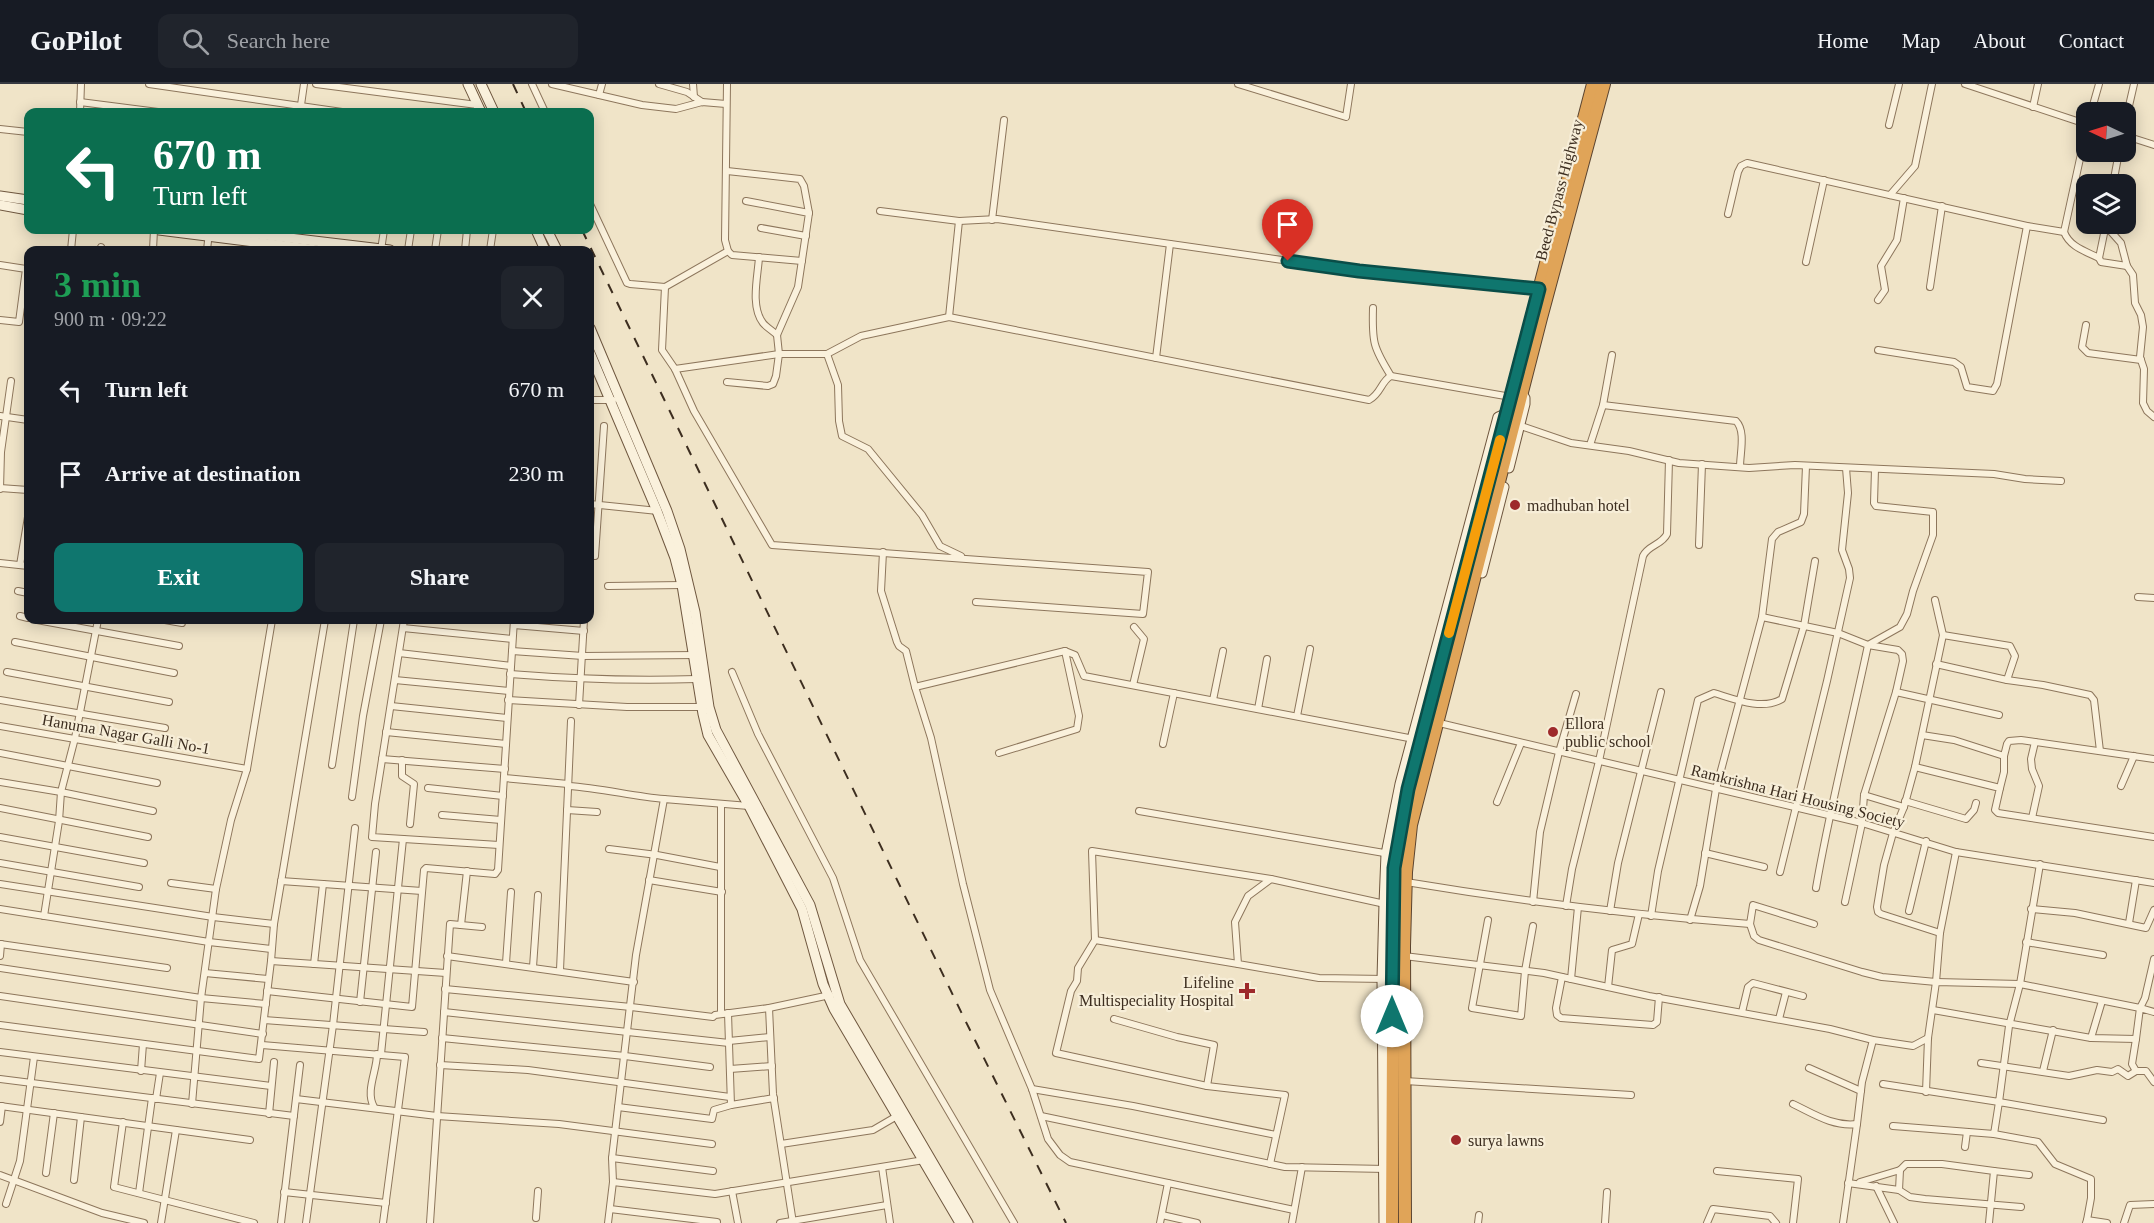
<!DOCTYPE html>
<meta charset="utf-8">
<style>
:root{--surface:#171b24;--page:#20242c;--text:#f1f3f6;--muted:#9ea1a6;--line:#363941;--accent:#0f766e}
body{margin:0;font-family:Georgia,serif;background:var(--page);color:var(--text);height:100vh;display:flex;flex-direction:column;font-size:22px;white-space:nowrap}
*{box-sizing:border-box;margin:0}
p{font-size:20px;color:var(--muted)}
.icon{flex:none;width:33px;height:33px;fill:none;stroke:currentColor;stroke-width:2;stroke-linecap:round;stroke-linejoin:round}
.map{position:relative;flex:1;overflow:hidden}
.panel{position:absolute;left:24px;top:162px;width:570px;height:378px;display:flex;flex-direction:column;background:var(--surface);border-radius:12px;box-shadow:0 3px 15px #0003}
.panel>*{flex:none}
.top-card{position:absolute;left:24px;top:24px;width:570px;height:126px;border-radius:12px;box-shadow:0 3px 15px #0003;background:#0b6e4f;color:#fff;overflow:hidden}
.needle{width:39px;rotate:274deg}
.tools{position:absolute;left:2076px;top:18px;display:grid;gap:12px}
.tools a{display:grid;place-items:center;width:60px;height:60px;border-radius:12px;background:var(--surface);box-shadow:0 3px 15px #0003;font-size:30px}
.pin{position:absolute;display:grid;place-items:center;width:51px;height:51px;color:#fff;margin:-62px -26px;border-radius:50% 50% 50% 0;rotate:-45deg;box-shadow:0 0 6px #0007}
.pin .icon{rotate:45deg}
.me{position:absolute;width:66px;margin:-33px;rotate:0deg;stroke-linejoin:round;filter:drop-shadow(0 0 4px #0008)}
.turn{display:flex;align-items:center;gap:21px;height:126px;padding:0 30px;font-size:27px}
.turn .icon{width:78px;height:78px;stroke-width:2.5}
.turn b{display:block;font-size:42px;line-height:51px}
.round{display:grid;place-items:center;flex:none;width:63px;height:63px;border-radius:12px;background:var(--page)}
.headline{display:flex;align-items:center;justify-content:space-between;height:102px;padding:0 30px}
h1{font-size:36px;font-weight:800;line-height:45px;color:#1e9e55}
.primary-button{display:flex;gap:12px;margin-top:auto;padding:12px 30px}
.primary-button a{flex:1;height:69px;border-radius:12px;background:var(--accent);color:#fff;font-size:24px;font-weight:800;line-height:69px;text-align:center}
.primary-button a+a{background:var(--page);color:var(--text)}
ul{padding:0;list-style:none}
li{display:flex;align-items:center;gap:18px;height:84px;padding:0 30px}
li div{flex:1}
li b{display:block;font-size:22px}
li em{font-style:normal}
header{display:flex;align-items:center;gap:36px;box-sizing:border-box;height:84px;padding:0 30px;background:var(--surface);border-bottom:2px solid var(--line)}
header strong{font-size:28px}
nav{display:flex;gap:33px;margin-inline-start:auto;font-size:21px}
.search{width:420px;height:54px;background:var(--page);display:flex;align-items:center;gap:15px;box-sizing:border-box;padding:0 21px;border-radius:12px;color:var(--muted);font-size:22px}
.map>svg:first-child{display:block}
</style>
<header>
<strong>GoPilot</strong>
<div class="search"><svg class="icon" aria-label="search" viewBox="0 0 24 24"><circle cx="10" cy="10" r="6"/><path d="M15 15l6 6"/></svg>Search here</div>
<nav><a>Home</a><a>Map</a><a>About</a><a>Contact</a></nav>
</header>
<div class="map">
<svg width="2154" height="1139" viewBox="0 0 2154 1139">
<rect width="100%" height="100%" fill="#f0e4c8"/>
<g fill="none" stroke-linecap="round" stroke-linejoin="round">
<g stroke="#8d765c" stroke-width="8">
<g id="street">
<polyline points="149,0 342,28"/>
<polyline points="316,0 477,21"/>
<polyline points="532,0 545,28"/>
<polyline points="552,0 642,21 676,25 702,18 726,20"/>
<polyline points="659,0 687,8 702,18"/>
<polyline points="693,0 694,13"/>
<polyline points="727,0 725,156 728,167 732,171 802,177"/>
<polyline points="1238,0 1346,33 1351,0"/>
<polyline points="1965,0 2086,40"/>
<polyline points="599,11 602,0"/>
<polyline points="80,18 158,28"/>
<polyline points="2033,23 2038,0"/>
<polyline points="80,28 81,0"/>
<polyline points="300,28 304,0"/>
<polyline points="2091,28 2099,0"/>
<polyline points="2126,35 2134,0"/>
<polyline points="1889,41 1899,0"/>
<polyline points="0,45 28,48"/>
<polyline points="2126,52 2154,61"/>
<polyline points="727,87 800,95 804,102 809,129"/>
<polyline points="2113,100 2119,68"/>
<polyline points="1890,111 1915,82 1932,0"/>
<polyline points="590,120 627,199 630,200 665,203 728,167"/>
<polyline points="880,127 959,137 997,135 1359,187 1539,205"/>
<polyline points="1728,130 1738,88 1741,82 1747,79 2027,142 2064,148 2086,47"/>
<polyline points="992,136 1004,36"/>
<polyline points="2105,141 2121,159 2127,182 2133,191 2135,219 2141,231 2143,243 2140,273 2144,285 2143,319 2147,327 2154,333"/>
<polyline points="761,144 806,152"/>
<path d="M2064,148c6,15 21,19 35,26l7,-34"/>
<polyline points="71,166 73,146"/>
<polyline points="100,166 101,163"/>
<polyline points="153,166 154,146"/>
<polyline points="207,166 208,157"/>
<polyline points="381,166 384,146"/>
<polyline points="408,166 411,146"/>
<polyline points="435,166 438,146"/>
<polyline points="465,166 467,146"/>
<polyline points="490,166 493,146"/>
<path d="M759,173c-1,19 -9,49 4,66 3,4 10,8 14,12"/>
<polyline points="2099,174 2101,178 2127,182"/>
<polyline points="1806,178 1824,96"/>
<polyline points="0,181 26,185 19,238 0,236"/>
<polyline points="665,203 662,266 675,285 694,327 772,461 1148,488 1143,530 976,518"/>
<polyline points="1930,203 1942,122"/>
<polyline points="1878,216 1885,206 1881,182 1897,156 1904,114"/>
<path d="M1373,224c-1,34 0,39 18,68"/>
<polyline points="949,233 959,137"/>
<polyline points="2086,241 2082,263 2088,269 2141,276"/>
<polyline points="1878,266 1954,278 1961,283 1967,303 1993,307 1997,300 2027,142"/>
<polyline points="827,270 838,301 839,337 842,352 868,365 922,431 940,462 961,472"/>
<polyline points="1156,274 1170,160"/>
<path d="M675,285l104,-15h48l34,-18 88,-19 420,83c12,-6 12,-19 22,-24l120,21"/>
<polyline points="727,298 768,302 773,300 776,292 779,270 777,251 798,203 809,129 746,117"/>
<polyline points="590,316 613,316"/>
<path d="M1603,321l133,16c10,10 4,32 4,46"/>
<polyline points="0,332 28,336"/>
<polyline points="1518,341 1571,359 1629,367 1679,379 1749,384 1795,381 1994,390 2025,395 2061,397"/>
<polyline points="1590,361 1603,321 1612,271"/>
<polyline points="0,404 28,406"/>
<polyline points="0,405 1,368 11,297"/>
<polyline points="590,420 658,427"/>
<polyline points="1699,461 1702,380"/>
<polyline points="883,468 881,507 897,558 899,562 906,567 915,603 931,654 963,800 990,906 1032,1005 1048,1055 1060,1071 1070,1078 1168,1099"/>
<polyline points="595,472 604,342"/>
<polyline points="0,479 28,482"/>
<polyline points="20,481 28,433"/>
<polyline points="608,502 682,501"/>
<polyline points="18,507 28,509"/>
<polyline points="2138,513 2154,514"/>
<polyline points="1935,516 1943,551 1915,683 1904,723 1893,749 1884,781 1877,823 1878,828 1881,830 1940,849"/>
<polyline points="20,532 28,534"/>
<polyline points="1762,533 1838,549 1868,561 1898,566 1902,570 1903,577 1896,608 1864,711 1862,739 1845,818"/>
<polyline points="37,536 179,562"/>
<polyline points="165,536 182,539"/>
<polyline points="404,536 375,720 372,753 499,761"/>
<polyline points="514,541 584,547"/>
<polyline points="403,544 512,555"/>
<polyline points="1943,551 2010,562 2015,572 2007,596"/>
<polyline points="15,558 174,589"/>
<polyline points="512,567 583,572 697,571"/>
<polyline points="399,569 511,582"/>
<polyline points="1936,580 2007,596 2043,601 2090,611 2094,616 2100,667"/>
<polyline points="7,588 169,618"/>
<polyline points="732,588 758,650 833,794 860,876 1014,1139"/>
<path d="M510,590c63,5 124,7 187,5"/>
<polyline points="395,596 509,607"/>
<polyline points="1133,601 1144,555 1134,543"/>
<polyline points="915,603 1065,567 1075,571 1084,592 1414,655"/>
<polyline points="1896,608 1999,631"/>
<polyline points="0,616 165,644"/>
<polyline points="508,616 627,623 705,623"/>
<polyline points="1213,616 1223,567"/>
<polyline points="579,621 584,536"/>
<polyline points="391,622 507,634"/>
<polyline points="1258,625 1267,575"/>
<polyline points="1297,632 1310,565"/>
<polyline points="1435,638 1862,739 1956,768 2154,799"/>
<polyline points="0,642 247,685"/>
<polyline points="386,648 506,660"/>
<polyline points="1922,651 1954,656 2004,672 2007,660 2009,657 2021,656 2154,675"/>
<polyline points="1163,660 1174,609"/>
<polyline points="0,669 157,699"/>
<polyline points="999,669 1077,645 1079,632 1065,567"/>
<polyline points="382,675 505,685"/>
<polyline points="402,676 402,692 414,700 410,740"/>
<polyline points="332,681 354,536"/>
<polyline points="1915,683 2000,704 1995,726 1998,729 2154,753"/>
<polyline points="504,694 568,700"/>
<polyline points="0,698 61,708 153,727"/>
<path d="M568,702c32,2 64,10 96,13"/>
<polyline points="2121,702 2134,672"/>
<polyline points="428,704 503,712"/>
<polyline points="2000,704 2004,688 2004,672"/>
<polyline points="1864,711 1904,723"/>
<polyline points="352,713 363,632 381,536"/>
<polyline points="1905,717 1966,735 1974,726 1976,719"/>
<polyline points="1497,718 1521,659"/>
<polyline points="0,724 148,753"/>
<polyline points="567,726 597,728"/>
<polyline points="1139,727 1390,770"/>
<polyline points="442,731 501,736"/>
<polyline points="2032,734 2039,702 2032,685 2031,675 2035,658"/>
<polyline points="0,753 144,779"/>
<polyline points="609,765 657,771 720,783"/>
<polyline points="1705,769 1764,783"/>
<polyline points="0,779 139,803"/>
<polyline points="1780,788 1827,597 1850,494 1849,485 1842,466 1848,409 1846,384"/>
<polyline points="649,796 722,808"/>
<polyline points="281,797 422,807"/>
<path d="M1406,798c114,19 228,33 344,42l3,-19 61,19"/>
<polyline points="171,799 216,805"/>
<polyline points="0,800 213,833 274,840"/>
<path d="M1816,804c14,-82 35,-162 52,-243l32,-18 7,-13 6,-23 20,-56v-23l-57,-6 -2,-3 1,-34"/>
<polyline points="1533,818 1540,748 1559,668 1576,610"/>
<polyline points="1385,820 1271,795 1248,812 1235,838 1238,880 1319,894 1385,895"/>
<path d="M1566,822l6,-37 27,-108 44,-205c5,-11 19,-11 24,-22l2,-74"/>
<polyline points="0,825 209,858 271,865"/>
<polyline points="2031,825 2075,829 2146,844 2154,826"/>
<polyline points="1610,827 1618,779 1661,608"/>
<polyline points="1909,827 1926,757"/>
<polyline points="44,832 59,737 61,708 75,654 98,536"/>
<path d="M1651,832l7,-45 40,-171 16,-7c20,6 48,18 68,6l22,-73 11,-65"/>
<polyline points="1488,836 1472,924 1521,932 1525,887 1533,842"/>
<polyline points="1690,836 1700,802 1716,705 1762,533 1772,455 1778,448 1801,438 1804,430 1806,382"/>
<polyline points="2129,839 2136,796"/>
<polyline points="1750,840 1754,852 1759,856 1862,888 1882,893 1936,898 1940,849 1956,768"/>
<polyline points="461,841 467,787"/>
<polyline points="1095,856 1238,880"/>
<polyline points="2026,858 2103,871"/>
<polyline points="0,860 167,884"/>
<polyline points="0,872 1,860"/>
<polyline points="447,872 634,898"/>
<polyline points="1404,872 1544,889 1649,912 1830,945 1873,956 1913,962 1928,954"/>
<polyline points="271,877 446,889"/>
<polyline points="506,879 511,808"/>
<polyline points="314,880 323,800"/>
<polyline points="533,883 538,811"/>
<polyline points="0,884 201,914 266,920"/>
<polyline points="560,886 571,637"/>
<polyline points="205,889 268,895"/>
<polyline points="1562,893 1556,924 1557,931 1561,934 1653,941 1657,938 1659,913"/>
<polyline points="1571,895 1578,823"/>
<polyline points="1608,903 1612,866 1632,860 1639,830"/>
<polyline points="445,905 631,923 713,933 715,931 769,924 830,911"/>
<polyline points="267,907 412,923 424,786 426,784 495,790 498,786 514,536"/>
<polyline points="0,912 263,950"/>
<polyline points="360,918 376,768"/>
<polyline points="769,924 773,1010 793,1139"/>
<polyline points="1933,926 2091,954 2136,955 2140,924 2154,928"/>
<polyline points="444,928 729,959"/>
<polyline points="1742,928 1748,903 1753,899 1803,912"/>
<polyline points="728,929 731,1021 774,1014"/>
<polyline points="721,930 721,721"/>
<polyline points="1114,935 1177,953 1214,961 1207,1002"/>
<polyline points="1779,935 1786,908"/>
<polyline points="264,936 424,948"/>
<polyline points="0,941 259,975 271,877 274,840 325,536"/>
<polyline points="442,954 625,972 710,983"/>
<polyline points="2091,954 2102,917"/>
<polyline points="2136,955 2132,980 2136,987 2146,987 2154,998"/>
<polyline points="729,957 770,953"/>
<polyline points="262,961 405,973 383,1139"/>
<polyline points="0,968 271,1002"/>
<polyline points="381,970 403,755"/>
<polyline points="1981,979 2069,992 2097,986 2112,988 2118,985 2128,992 2136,987"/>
<polyline points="440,981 528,986 730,1013"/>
<polyline points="1809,984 1861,1007"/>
<polyline points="730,985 772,982"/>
<polyline points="141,987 143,960"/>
<polyline points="2043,987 2053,946"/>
<polyline points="0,995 294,1032"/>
<polyline points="1405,997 1631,1011"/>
<polyline points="1883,1000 1999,1018 2009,942 2020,900 2040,780"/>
<polyline points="1032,1005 1133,1022 1276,1051"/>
<polyline points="1926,1008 1928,954 1936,898 2020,900 2140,924 2145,914 2154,875"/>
<polyline points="156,1015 160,989"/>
<polyline points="296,1015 437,1032 559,1040 712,1060"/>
<polyline points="192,1020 201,914 216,805 231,736 247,685 272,536"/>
<path d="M1793,1020c21,10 40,23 64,20l-14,99"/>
<polyline points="0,1022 250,1056"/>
<path d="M374,1023c-9,-16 3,-36 3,-53"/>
<polyline points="618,1023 712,1035 714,1026 731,1021"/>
<polyline points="269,1030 274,978"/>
<polyline points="1041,1032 1285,1083 1386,1085"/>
<polyline points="0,1038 2,1022"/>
<polyline points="123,1038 114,1103 254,1139"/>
<polyline points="1857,1040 1862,998 1873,956"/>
<polyline points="1893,1042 1994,1050 1999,1018 2103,1036"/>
<polyline points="1994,1050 2038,1058 2055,1080 2091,1095 2091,1114 2087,1136"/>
<polyline points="781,1060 873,1046 897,1032"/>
<polyline points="1965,1063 1967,1048"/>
<polyline points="612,1074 713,1087"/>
<polyline points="1270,1080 1285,1011 1207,1002 1056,969 1071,907 1077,897 1078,884 1095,856 1092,767 1271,795"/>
<polyline points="882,1083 890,1139"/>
<polyline points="1717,1087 1798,1095 1793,1139"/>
<polyline points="1994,1087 2029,1091"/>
<polyline points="46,1089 54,1029"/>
<polyline points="0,1091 102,1129 144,1139"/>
<polyline points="74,1096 81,1033"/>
<polyline points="613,1098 715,1110 924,1076"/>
<polyline points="1860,1098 1900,1086"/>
<polyline points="1848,1099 1899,1106"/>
<polyline points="1876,1102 1894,1139"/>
<polyline points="732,1107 738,1139"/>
<polyline points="284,1108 386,1119"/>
<polyline points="139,1109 152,1014"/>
<polyline points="6,1120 20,1077 34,973"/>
<polyline points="610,1125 717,1138"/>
<polyline points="1162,1131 1197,1139"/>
<polyline points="536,1134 538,1107"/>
<polyline points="161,1139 176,1046"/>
<polyline points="281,1139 300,981"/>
<polyline points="306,1139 333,941 355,744"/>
<polyline points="430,1139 450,840 482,843"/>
<polyline points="608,1139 613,1098 612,1074 636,871 664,715 749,722"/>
<polyline points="780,1139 887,1121"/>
<polyline points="1160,1139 1168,1099 1294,1126"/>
<polyline points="1292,1139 1302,1083"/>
<polyline points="1478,1139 1479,1131"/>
<polyline points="1605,1139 1607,1108"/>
<polyline points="1707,1139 1713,1125 1770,1132 1776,1139"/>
<polyline points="1989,1139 1994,1087 1942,1080 1906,1080 1900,1086 1899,1106 1910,1113 1925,1115 2021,1123"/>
<polyline points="2086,1139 2087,1136 2107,1139"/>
<polyline points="2124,1139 2130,1121 2154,1120"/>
</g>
</g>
<g stroke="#6f573f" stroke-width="11">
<g id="secondary">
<polyline points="468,0 481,28"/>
<polyline points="481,0 494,28"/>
<polyline points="0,112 28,116"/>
<polyline points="0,121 28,126"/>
<polyline points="159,146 317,166"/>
<polyline points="223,146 390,166"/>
<polyline points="536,146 545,166"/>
<polyline points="547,146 557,166"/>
<polyline points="590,244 667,427 680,465 695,528 709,623 716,646 810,821 840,920 968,1139"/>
<polyline points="590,269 657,427 675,474 682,501 703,630 708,651 749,722 802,825 823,900 834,925 960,1139"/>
<polyline points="1509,384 1525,320 1525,314 1522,309"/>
<polyline points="1482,489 1504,403"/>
<polyline points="1384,1139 1382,895 1384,820 1386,770 1400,700 1498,333 1507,329"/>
</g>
</g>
<g stroke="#5b4430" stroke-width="14">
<g id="highway">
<polyline points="1392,1139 1394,784 1408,705 1593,0"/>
<polyline points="1405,1139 1404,862 1406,788 1411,741 1541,234 1604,0"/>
</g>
</g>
<use href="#street" stroke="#faf1dc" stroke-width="6"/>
<use href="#secondary" stroke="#faf1dc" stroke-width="9"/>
<use href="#highway" stroke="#e0a458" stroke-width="12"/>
<g stroke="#3d2e20" stroke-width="2" stroke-dasharray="10 10" stroke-linecap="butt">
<polyline points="513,0 526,28"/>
<polyline points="582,146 965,936 1066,1139"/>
</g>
</g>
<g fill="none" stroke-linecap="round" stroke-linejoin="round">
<g stroke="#0a4d48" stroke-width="15">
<polyline id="route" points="1288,177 1359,187 1539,205 1408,705 1394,784 1392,932"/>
</g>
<use href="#route" stroke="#0f766e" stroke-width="10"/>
<polyline stroke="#f59e0b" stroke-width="10" points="1449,549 1500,356"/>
</g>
<g fill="#9e2a2b" stroke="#f7eed8" stroke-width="2">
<circle cx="1515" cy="421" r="6"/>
<circle cx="1553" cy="648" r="6"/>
<path d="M1244 898h6v6h6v6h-6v6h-6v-6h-6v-6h6z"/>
<circle cx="1456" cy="1056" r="6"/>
</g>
<g text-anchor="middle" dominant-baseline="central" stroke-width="4.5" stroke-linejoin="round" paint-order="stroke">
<g font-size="16" fill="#3d2e20" stroke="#f7eed8">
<text transform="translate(1559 106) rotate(-75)">Beed Bypass Highway</text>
<text transform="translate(126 650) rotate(10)">Hanuma Nagar Galli No-1</text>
<text transform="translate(1798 712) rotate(14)">Ramkrishna Hari Housing Society</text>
</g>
<g font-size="16" fill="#3d2e20" stroke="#f7eed8" text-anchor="start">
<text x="1527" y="421">madhuban hotel</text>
<text x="1565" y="639">Ellora<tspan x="1565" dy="18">public school</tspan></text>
<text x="1234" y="898" text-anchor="end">Lifeline<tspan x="1234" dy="18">Multispeciality Hospital</tspan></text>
<text x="1468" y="1056">surya lawns</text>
</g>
</g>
</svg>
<div class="tools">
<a><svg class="needle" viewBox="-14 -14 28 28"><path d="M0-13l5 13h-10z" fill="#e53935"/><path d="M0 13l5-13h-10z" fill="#9ea1a6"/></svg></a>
<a><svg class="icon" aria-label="layers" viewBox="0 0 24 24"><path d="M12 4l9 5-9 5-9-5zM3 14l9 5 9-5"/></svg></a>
</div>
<div class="pin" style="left:1288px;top:177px;background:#d93025"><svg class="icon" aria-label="arrive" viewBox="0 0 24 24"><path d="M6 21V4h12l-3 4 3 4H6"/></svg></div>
<svg class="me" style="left:1392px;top:932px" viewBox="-20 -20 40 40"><circle r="19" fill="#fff"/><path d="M0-13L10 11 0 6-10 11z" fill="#0f766e"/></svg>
<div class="top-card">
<div class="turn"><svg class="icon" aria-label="left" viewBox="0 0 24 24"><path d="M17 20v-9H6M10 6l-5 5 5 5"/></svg><div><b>670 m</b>Turn left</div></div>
</div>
<section class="panel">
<div class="headline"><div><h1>3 min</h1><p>900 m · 09:22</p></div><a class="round"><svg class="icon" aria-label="close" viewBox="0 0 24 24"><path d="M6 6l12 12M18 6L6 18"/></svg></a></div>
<ul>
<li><svg class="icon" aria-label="left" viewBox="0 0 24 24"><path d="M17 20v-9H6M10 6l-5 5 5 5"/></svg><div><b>Turn left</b></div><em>670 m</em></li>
<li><svg class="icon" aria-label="arrive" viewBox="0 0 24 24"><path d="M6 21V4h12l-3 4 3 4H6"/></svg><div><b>Arrive at destination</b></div><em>230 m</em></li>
</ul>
<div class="primary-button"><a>Exit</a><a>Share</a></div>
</section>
</div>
